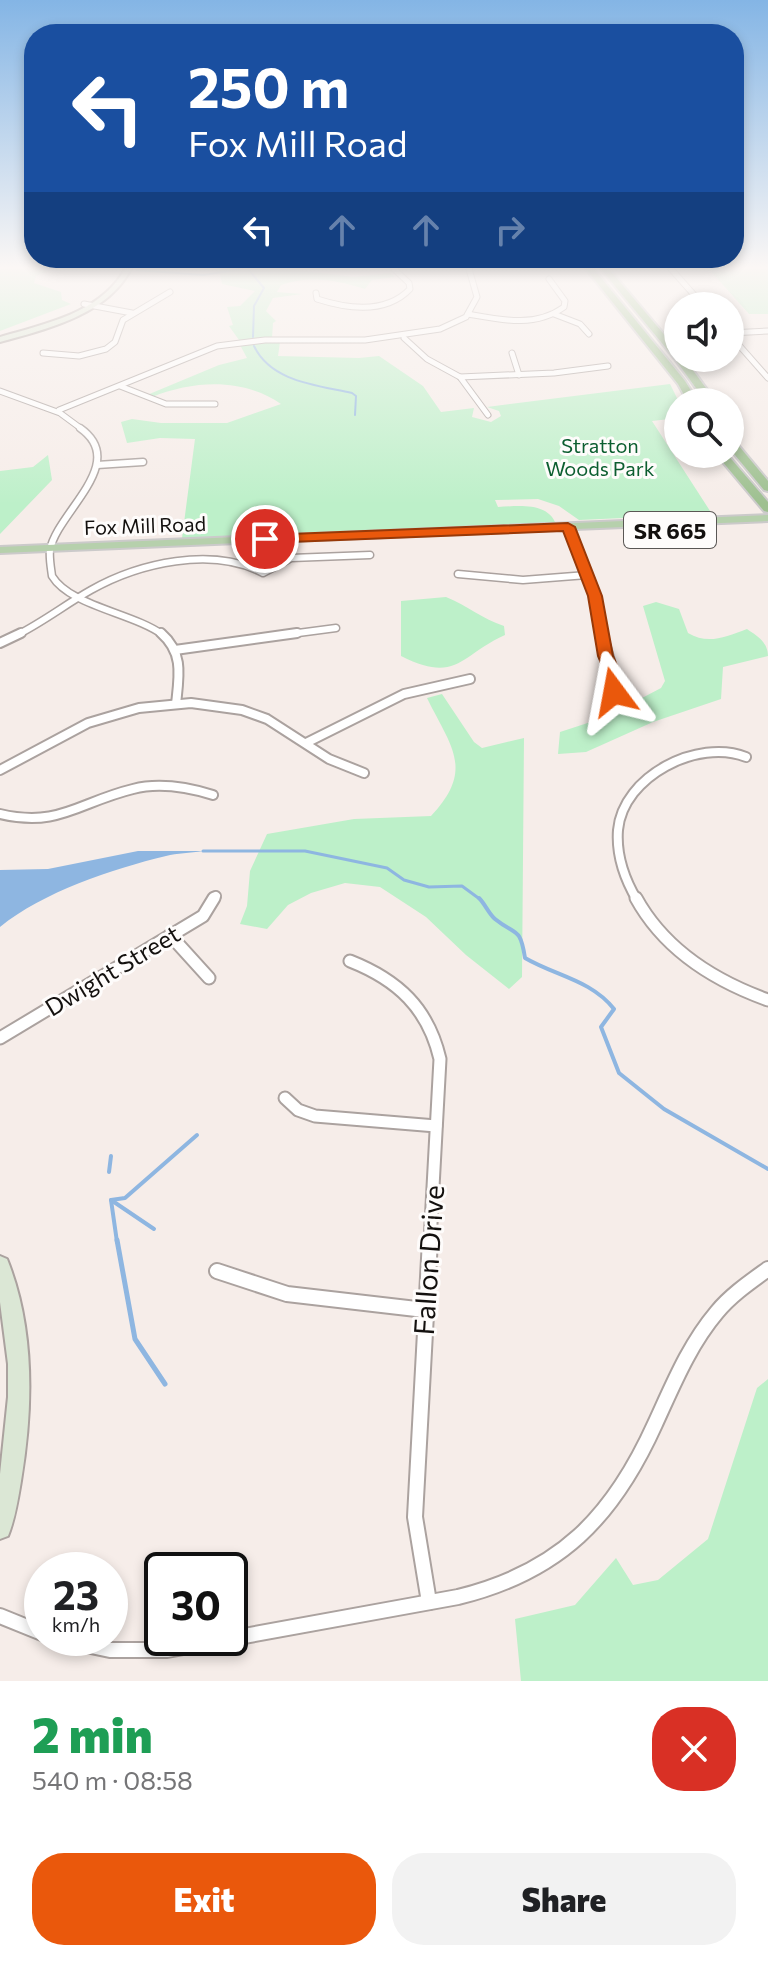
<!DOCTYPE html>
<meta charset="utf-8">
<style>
:root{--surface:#fff;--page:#f2f2f2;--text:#202124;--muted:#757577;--accent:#ea580c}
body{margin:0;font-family:Commissioner,sans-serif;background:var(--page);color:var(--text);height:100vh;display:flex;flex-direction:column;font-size:30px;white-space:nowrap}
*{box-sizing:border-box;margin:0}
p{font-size:26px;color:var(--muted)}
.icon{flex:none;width:44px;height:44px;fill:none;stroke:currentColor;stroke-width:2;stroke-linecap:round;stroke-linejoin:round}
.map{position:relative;height:1681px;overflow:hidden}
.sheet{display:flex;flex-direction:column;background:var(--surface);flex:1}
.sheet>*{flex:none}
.top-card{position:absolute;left:24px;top:24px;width:720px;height:244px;border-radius:32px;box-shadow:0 4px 12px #0003;background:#1a4fa0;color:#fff;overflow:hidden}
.tools{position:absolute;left:664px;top:292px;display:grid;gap:16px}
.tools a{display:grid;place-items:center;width:80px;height:80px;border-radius:50%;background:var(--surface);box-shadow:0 4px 12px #0003;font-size:40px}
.speed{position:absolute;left:24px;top:1552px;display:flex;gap:16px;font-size:40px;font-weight:700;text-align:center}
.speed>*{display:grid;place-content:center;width:104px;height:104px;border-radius:50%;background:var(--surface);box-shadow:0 4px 12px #0003;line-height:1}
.speed small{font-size:20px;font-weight:400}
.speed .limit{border:4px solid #111;border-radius:12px;background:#fff;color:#111}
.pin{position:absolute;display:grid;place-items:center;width:68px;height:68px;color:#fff;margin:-34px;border:4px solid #fff;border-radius:50%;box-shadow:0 2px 8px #0007}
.me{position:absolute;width:88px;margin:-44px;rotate:347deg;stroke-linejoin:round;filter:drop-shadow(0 0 6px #0008)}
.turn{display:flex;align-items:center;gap:28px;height:168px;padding:0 32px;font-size:36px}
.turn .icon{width:104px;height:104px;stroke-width:2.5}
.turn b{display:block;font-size:56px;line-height:68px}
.lanes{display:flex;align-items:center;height:76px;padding:0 32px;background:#0003;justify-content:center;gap:40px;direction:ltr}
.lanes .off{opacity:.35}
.round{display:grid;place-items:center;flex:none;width:84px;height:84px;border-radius:32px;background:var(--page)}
.summary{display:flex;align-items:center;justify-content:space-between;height:136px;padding:0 32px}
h1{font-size:48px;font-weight:800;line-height:60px;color:#1e9e55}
.cta{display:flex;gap:16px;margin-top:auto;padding:16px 32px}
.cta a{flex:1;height:92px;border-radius:32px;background:var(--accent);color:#fff;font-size:32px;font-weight:800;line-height:92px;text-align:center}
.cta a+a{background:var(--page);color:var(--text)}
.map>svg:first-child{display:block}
</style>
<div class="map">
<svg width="768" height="1681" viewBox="0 0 768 1681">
<rect width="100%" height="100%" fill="#f6ede9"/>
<g fill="#bdf0c9">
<polygon points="0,269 52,269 36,276 34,283 61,292 62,300 71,304 0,331"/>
<path d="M219,269h69l66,8 36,-4 5,4 -23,3 -7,9c-29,-9 -55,-14 -84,-4l-4,7 25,2 -29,4 -7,13 10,10 -3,2 -1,15 -33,2 -10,-14 4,-1 -6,-18 13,-1 15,-15 -33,-7z"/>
<polygon points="709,269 768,269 768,314 749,314"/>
<path d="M280,342l-2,14 81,2 20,-2 44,30 18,26 33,-4 -2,9 19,5 10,-6 -2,-5 -12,-4 183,-23 9,18 -1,16 -26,3 60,93 -133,6 -20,-14 -21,-7 -43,1 3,7c19,-1 48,-5 57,15l-373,16 13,-99 -35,-1 -33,5 -6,-21 11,-3 29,4h66l54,-19c-38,-26 -86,-24 -129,-7l-5,-2 72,-30 28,-7 -7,-13z"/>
<polygon points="48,455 52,480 0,534 0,471 33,467"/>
<path d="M446,597c22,9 36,22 58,29l1,9c-46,21 -48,49 -104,21v-55z"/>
<path d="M656,602l23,7 9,24c20,12 37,4 59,-4 10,7 21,13 21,27l-45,11 -2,32 -68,23 -67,30 -28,2 2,-22 46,-15 55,-29 4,-7 -22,-75z"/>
<path d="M442,694l32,48 8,6 42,-10 -2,239 -13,12 -43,-34 -40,-38 -46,-30 -35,-4 -34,10 -23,12 -21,24 -27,-5 7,-18 3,-35 17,-37 87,-15 77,-3c44,-47 20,-69 -4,-118z"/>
<polygon points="768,1379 768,1681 521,1681 515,1619 575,1605 616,1558 633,1585 658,1580 708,1539 757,1388"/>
</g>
<path fill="#8eb6e1" d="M138,851h65c-13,2 -26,2 -37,5 -54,13 -123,36 -166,71v-57l48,-1z"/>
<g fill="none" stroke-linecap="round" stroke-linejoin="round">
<g stroke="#8eb6e1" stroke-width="2">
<polyline points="248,269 264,288 254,306 253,337"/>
<polyline points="137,270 203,275 242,269"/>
<path d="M254,346c17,36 63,39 98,47l4,3 -1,19"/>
</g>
<polyline stroke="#8eb6e1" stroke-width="3" points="203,851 305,851 387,868 404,880 429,887 462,886 481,900"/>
<g stroke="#8eb6e1" stroke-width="4">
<path d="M479,898c6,6 10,16 16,21 21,17 25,7 30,39 31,18 66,22 89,51l-13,18 18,46 45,36 104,60"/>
<polyline points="109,1172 111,1156"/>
<polyline points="111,1200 117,1242"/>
<polyline points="111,1200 125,1198 197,1135"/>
<polyline points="114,1202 154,1229"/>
</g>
<polyline stroke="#8eb6e1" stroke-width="5" points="117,1240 135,1339 165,1384"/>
<g stroke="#aba29f" stroke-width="7">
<g id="minor-far4">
<polyline points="671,269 704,306"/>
<path d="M316,293l1,6c31,10 69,15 93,-10l-1,-6 -15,-14"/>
<polyline points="84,304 132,313"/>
<path d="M468,314c33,6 67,14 96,-7l1,-6 -16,-22"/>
<polyline points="554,314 580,324 589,334"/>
<polyline points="730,333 768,331"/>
<polyline points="730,335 768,378"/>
<polyline points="404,338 427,359 460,377 488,415"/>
<polyline points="43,353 79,356 106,349 115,342 123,320 170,292"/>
<polyline points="512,353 519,375"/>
<polyline points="460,377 554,373 608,366"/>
<polyline points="120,386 166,404 215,404"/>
<polyline points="0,391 60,413 83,430"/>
<polyline points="59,410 217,346 265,340 365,340 440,329 466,317 477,297 469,269"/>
</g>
</g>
<g stroke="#aba29f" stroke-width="9">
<g id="minor-far3">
<path d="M80,428c50,35 -23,84 -30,122 -1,8 1,18 2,26 18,30 81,37 111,59"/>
<polyline points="97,465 143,462"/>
<polyline points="568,527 595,596 602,635"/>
<polyline points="458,574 523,580 587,575"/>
<path d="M17,635c26,-13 49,-31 74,-45 48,-27 121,-44 172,-17l28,-15 79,-3"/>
<polyline points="283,635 336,628"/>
</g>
</g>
<g stroke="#aba29f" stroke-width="12">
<g id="minor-far2">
<path d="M161,633c23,20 18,43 15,71"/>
<polyline points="602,633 614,675 614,692"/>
<polyline points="0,643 21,633"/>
<polyline points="175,650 297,633"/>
<polyline points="306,743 404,694 470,679"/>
<polyline points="0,770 88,723 139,708 191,703 242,710 267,719 329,759 364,773"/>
<path d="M0,814c59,14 79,-12 133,-25 27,-7 54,-2 80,6"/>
<polyline points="213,900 216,896"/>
<path d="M637,900c-13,-22 -21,-44 -19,-70 5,-54 80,-92 128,-73"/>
</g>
</g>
<g stroke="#aba29f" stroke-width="15">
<g id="minor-far1">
<path d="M636,898c28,51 79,83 132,102"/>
<polyline points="170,935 209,978"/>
<path d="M350,961c48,19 78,47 90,98l-10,183"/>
<polyline points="0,1038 203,916 214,898"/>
<polyline points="285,1098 298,1110 315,1116 436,1126"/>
</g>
</g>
<g stroke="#aba29f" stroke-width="18">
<g id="minor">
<polyline points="217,1271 287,1294 425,1310"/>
<polyline points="429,1602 415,1517 430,1240"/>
<polyline points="0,1616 42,1633"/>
<path d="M53,1638l57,12h57l291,-53c102,-25 155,-80 197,-173 18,-39 34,-79 62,-112 14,-17 33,-30 51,-43"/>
</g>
</g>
<g stroke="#aba29f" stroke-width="4">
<g id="secondary">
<path d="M125,269h6c-24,46 -84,60 -131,73v-5c44,-13 101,-24 125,-68z"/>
<path d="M0,1256l7,3c28,69 26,150 14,222 -3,18 -6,38 -13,55l-8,3v-65l8,-77v-33l-8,-62z"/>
</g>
</g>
<g stroke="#cbcaca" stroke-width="4">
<polygon id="primary" points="768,515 768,521 0,553 0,547"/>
</g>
<g stroke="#cbcaca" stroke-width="4">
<g id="trunk">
<polygon points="586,269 594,269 685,381 698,402 688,402 678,384"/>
<polygon points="601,269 609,269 678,351 678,358 684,358 716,402 706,402 675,359"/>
<polygon points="730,439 734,440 768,481 768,491 764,490 730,449"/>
<polygon points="716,454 727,454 768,502 768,512 764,511"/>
</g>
</g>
<use href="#minor-far4" stroke="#fff" stroke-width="5"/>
<use href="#minor-far3" stroke="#fff" stroke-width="6"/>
<use href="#minor-far2" stroke="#fff" stroke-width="8"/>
<use href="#minor-far1" stroke="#fff" stroke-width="11"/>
<use href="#minor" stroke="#fff" stroke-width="14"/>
<use href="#secondary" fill="#dbe7d5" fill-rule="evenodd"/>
<use href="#primary" fill="#b6d0ac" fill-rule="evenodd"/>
<use href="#trunk" fill="#9ec090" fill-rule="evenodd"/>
</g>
<linearGradient id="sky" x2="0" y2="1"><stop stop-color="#84b5e5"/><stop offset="0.53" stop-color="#fbf7f5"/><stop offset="1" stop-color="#fbf7f5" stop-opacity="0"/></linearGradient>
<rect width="768" height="504" fill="url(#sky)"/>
<polygon fill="#ea580c" stroke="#983908" stroke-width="2" points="568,523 575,527 602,596 613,656 621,675 620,696 609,696 606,675 598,656 588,596 563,531 265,543 258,539 265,535"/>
<g text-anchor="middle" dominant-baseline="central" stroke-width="6" stroke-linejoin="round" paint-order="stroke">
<g font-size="20" fill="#0c5e30" stroke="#fefcfb">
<text x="600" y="445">Stratton<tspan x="600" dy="23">Woods Park</tspan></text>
</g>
<g font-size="20" fill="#13100e" stroke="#fefcfb">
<text transform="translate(145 525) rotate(-2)">Fox Mill Road</text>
</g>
<rect fill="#fefcfb" stroke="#5a5755" stroke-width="2" x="624" y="512" width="92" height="36" rx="6"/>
<g font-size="22" font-weight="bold" fill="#13100e">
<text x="670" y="530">SR 665</text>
</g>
<g font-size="24" fill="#13100e" stroke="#fefcfb">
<text transform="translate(112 970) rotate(-31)">Dwight Street</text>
</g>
<g font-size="28" fill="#13100e" stroke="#fefcfb">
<text transform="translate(428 1260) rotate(-86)">Fallon Drive</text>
</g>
</g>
</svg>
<div class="tools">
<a><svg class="icon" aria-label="sound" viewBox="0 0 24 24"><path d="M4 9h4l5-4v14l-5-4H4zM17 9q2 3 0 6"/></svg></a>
<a><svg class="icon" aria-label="search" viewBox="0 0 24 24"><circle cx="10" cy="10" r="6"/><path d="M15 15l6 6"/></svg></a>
</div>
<div class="speed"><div>23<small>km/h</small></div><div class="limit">30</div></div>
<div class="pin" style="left:265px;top:539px;background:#d93025"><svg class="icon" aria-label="arrive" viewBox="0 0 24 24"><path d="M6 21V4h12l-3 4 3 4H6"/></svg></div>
<svg class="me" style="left:614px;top:692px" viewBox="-20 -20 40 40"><path d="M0-17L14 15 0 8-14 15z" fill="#ea580c" stroke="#fff" stroke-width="4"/></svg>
<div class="top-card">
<div class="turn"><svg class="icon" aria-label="left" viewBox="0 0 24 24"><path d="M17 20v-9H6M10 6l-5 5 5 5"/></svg><div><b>250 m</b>Fox Mill Road</div></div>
<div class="lanes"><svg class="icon" aria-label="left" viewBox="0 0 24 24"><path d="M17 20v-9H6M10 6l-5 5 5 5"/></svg><svg class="icon off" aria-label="ahead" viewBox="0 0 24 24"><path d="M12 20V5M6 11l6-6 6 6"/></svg><svg class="icon off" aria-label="ahead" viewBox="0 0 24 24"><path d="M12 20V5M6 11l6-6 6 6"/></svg><svg class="icon off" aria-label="right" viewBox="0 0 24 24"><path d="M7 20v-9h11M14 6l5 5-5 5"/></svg></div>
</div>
</div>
<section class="sheet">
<div class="summary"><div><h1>2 min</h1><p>540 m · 08:58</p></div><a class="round" style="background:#d93025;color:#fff"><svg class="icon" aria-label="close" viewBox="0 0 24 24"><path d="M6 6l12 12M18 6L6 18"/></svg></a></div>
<div class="cta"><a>Exit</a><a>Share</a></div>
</section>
